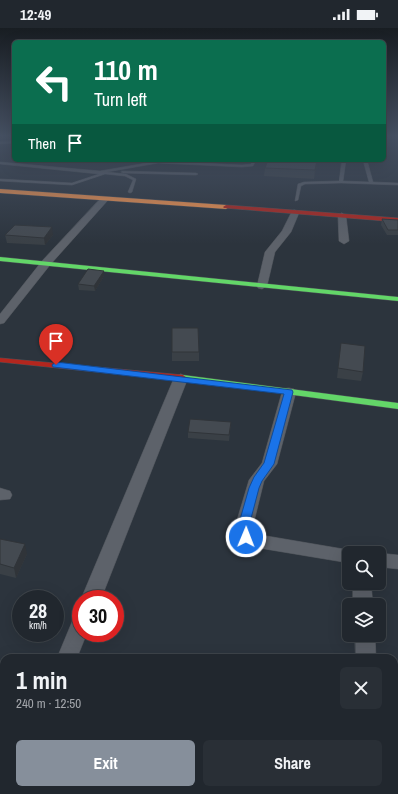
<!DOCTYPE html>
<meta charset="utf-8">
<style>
:root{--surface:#21272e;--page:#292f36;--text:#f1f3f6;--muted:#a2a5aa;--line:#3e444a;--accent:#868f9b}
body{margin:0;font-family:"Archivo Narrow",sans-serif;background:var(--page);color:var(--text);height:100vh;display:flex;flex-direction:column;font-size:15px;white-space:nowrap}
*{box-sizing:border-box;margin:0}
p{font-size:13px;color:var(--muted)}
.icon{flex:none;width:22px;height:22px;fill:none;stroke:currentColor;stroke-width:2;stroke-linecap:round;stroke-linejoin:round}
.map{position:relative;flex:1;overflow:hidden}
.panel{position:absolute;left:0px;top:626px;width:398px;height:140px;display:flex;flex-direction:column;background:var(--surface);border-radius:12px 12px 0 0;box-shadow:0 4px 16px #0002,0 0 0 1px var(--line)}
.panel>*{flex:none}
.top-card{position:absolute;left:12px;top:12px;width:374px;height:122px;border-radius:6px;box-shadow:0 4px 16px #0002,0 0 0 1px var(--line);background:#0b6e4f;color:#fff;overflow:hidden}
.buttons{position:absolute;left:342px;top:518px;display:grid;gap:8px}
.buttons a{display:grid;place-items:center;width:44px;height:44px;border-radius:6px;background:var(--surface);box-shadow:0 4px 16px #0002,0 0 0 1px var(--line);font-size:20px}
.speed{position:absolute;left:12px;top:562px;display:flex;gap:8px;font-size:20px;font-weight:700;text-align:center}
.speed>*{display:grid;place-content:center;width:52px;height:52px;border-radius:50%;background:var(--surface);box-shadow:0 4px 16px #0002,0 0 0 1px var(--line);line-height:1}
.speed small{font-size:10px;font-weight:400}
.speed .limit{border:6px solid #d22;background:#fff;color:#111}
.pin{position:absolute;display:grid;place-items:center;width:34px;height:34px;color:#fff;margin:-41px -17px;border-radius:50% 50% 50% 0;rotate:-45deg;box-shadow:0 0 4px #0007}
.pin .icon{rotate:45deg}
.me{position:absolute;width:44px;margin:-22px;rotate:1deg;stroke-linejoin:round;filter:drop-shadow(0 0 3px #0008)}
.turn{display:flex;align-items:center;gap:14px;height:84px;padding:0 16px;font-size:18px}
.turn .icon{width:52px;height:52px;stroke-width:2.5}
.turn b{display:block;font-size:28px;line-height:34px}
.then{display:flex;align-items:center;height:38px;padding:0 16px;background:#0003;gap:8px;font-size:15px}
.round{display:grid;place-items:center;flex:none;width:42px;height:42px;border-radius:6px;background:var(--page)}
.headline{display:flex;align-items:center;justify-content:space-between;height:68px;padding:0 16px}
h1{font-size:24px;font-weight:800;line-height:30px}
.button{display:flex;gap:8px;margin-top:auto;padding:8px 16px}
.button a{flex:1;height:46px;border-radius:6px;background:var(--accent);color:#fff;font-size:16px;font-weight:800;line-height:46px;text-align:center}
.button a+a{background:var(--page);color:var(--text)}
.status{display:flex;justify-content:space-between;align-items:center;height:28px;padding:0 20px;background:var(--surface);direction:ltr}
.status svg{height:11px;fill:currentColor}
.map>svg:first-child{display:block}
</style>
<div class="status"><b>12:49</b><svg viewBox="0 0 49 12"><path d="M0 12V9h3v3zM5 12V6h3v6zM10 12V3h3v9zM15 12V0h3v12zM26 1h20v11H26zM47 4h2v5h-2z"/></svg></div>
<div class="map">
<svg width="398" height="766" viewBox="0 0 398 766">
<rect width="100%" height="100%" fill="#2c343d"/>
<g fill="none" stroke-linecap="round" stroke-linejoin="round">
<g stroke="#4b5057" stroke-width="1">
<g id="lane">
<polygon points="14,113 14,115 0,116 0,114"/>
<polygon points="252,132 256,132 253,138 242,139 158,135 107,144 126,146 136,151 132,164 130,165 128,164 133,152 125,148 105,146 72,157 0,153 0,151 72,155 99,146 0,136 0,134 100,143 158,133 242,137 251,136"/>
<polygon points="342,132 346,132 343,153 369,154 363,132 367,132 373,154 398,155 398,157 341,155 305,156 301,158 298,172 295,173 298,156 304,154 339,153"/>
<polygon points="122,143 196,145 198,146 196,147 123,145 121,144"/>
</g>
</g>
<g stroke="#4b5057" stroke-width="1">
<g id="street">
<polygon points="102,169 109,171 50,237 4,295 0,296 0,286 42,233"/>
<polygon points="295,182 299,185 291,204 275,224 267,258 262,261 258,260 257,258 265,224 282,203 292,183"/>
<polygon points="342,185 346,188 349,213 344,216 339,213 338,188"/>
<polygon points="181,346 188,350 101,571 81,571 174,350"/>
<polygon points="289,360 294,361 296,364 277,436 264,453 252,502 255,506 355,523 356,525 349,525 349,535 253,519 240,514 234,502 249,452 262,435 282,364 284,361"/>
<polygon points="0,460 10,463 12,467 10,471 0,472"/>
<polygon points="378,525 379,525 398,527 398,541 379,539"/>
<polygon points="353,555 371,555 373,577 353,577"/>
<polygon points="81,586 81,605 87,605 77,630 57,630 74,589"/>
<polygon points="355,607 375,607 376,630 356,630"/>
<polygon points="4,752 4,762 21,762 20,766 0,766 0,754"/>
<rect x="255" y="762" width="24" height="4"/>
</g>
</g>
<g stroke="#4b5057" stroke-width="1">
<g id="fast">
<polygon points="0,229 398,269 398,273 0,233"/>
<polygon points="183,347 398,375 398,381 180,352 179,350 180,348"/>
</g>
</g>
<g stroke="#4b5057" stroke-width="1">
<polygon id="slow" points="0,161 226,177 229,179 226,181 0,165"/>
</g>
<g stroke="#4b5057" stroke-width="1">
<g id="jam">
<polygon points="226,177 398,190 398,194 224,180 223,179"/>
<polygon points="0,330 183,347 187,350 183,353 0,334"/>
</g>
</g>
<use href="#lane" fill="#5d626a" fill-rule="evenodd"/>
<use href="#street" fill="#5d626a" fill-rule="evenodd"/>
<use href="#fast" fill="#63d668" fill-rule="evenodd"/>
<use href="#slow" fill="#ff974d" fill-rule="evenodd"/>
<use href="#jam" fill="#b3261e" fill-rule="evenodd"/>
</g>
<g fill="#3a4046">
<polygon points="177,132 229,132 228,135"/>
<polygon points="268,132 318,132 314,151 264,148 265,140"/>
<polygon points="382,191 398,192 398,207 387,207 381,197"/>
<polygon points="5,207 53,207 45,217 7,215"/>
<polygon points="104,243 104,248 95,263 79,262 78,256"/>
<polygon points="341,315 363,344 361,353 337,350"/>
<rect x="172" y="324" width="27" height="9"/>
<polygon points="231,394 229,413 188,410 188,404"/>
<polygon points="0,511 27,526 16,550 0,546"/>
</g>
<g fill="#303439">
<polygon points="317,132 318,132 314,151 315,142"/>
<polygon points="52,199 53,207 45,217 44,210"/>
<polygon points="104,243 104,248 95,263 94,258"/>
<polygon points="25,516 27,526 16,550 14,540"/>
</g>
<g fill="#444a51" stroke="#303439">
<polygon points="268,132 317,132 315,142 265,140"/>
<polygon points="382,191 398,192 398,202 388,202"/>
<polygon points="15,197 52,199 44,210 5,207"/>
<polygon points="88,241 104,243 94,258 78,256"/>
<polygon points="172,300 198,300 199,324 172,324"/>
<polygon points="341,315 365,318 363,344 338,340"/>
<polygon points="190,391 231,394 229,407 188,404"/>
<polygon points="0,511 25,516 14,540 0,536"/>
</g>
<linearGradient id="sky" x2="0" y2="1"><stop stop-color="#181d22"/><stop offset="0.5" stop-color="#455062"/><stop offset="1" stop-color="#455062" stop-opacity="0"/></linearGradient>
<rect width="398" height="216" fill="url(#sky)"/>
<polygon fill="#1a73e8" stroke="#114b97" points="56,334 292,362 293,364 274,436 262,453 259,460 248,502 251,509 250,512 242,512 237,502 249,460 254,449 264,435 284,366 53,339 52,337"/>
</svg>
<div class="buttons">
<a><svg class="icon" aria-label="search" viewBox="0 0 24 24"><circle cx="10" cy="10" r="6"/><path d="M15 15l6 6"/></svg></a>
<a><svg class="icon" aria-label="layers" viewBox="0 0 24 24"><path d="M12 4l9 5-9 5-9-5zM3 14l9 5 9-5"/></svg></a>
</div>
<div class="speed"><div>28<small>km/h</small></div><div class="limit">30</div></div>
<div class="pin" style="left:56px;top:337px;background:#d93025"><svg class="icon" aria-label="arrive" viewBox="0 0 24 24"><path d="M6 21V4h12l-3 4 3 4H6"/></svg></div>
<svg class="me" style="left:246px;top:509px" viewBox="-20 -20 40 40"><circle r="17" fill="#1a73e8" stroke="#fff" stroke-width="3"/><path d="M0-11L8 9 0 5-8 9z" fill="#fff"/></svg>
<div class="top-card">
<div class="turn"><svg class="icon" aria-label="left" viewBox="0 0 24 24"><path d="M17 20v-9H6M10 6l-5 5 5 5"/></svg><div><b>110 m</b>Turn left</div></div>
<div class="then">Then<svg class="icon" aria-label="arrive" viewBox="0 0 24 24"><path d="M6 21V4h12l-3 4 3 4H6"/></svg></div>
</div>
<section class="panel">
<div class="headline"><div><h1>1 min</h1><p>240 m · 12:50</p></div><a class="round"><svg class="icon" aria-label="close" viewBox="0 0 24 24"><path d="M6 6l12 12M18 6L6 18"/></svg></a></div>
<div class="button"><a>Exit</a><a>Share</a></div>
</section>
</div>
